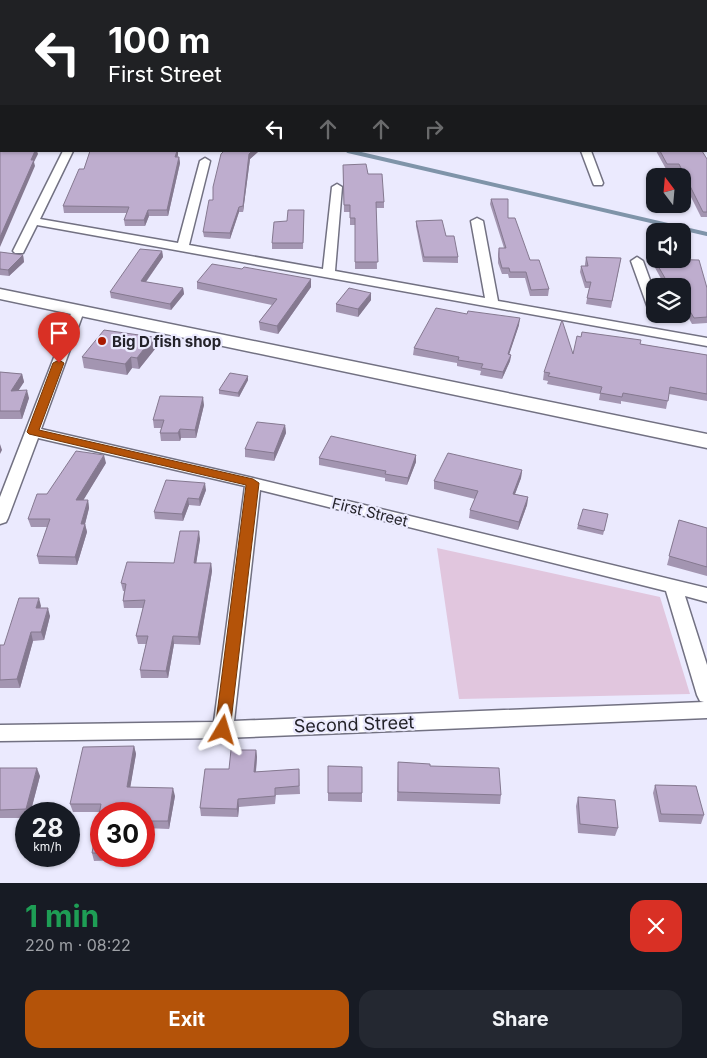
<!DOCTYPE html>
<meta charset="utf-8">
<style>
:root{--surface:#171b24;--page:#242831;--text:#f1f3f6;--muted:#9ea1a6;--accent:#b45309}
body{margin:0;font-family:Inter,sans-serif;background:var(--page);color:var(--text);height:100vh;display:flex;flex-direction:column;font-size:19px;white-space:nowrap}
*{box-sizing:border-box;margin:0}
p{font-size:16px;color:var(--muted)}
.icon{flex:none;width:28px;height:28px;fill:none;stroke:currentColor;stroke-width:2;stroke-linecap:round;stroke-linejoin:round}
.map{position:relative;height:883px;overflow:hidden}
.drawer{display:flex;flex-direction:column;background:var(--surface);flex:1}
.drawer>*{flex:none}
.banner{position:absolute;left:0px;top:0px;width:708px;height:152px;box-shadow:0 1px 4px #0004;background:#202124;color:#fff;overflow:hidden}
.needle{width:32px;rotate:344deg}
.tools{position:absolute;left:646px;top:168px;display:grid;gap:10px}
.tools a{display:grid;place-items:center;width:45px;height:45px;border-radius:10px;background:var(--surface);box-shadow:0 1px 4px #0004;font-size:25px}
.speed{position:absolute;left:15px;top:802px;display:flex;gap:10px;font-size:25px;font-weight:700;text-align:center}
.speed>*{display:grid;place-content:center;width:65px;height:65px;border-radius:50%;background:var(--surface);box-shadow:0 1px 4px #0004;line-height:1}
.speed small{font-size:12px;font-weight:400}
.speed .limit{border:8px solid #d22;background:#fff;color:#111}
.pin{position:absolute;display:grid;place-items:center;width:42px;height:42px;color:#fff;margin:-51px -21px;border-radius:50% 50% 50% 0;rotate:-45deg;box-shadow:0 0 5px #0007}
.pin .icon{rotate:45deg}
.me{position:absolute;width:55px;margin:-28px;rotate:7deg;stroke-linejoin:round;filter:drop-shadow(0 0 4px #0008)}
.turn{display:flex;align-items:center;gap:18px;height:105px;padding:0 25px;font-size:22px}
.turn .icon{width:65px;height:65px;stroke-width:2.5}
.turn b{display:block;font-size:35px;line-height:42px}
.lanes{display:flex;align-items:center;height:48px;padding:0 25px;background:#0003;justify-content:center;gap:25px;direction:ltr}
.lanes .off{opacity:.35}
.round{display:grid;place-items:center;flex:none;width:52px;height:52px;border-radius:15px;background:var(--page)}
.head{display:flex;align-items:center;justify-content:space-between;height:85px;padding:0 25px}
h1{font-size:30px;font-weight:700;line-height:38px;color:#1e9e55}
.cta{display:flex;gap:10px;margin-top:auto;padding:10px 25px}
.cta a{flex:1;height:58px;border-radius:15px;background:var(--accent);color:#fff;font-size:20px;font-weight:700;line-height:58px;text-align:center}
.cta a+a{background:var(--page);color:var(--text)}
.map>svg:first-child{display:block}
</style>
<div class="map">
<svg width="707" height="883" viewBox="0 0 707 883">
<rect width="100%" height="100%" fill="#ebeafe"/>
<polygon fill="#e1c6de" points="437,548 660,597 690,694 459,699"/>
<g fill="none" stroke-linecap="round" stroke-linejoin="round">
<polyline stroke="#7f94a9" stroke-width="3" points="0,65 1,63"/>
<g stroke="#7f94a9" stroke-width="4">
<polyline points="0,122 1,120"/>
<polyline points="348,151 707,234"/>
</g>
<g stroke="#727182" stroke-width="3">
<g id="street">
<rect x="706" y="127" width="1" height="7"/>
<rect x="706" y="141" width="1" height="6"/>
<polygon points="63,151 73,151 40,219 178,243 200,161 205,158 210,161 189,245 323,269 332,187 337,184 342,187 335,271 485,298 471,221 477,218 483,221 498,301 707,338 707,346 37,225 23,253 15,253 13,251"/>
<polygon points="581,151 591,151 603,183 602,185 594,185 593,183"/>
<polygon points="637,257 643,261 655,294 655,314 659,314 650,314 649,311 631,261"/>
<path d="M78,307l6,4 -43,118 212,49 454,110v14l-22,-6 22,69v53l-484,20 -223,3v-16l214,-3 31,-236 -207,-48 -30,80 -2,4 -6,2v-27l72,-186zM260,490l406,101 31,104 3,6 4,1 -470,19z"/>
</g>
</g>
<g stroke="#727182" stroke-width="3">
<polygon id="secondary" points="0,289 707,434 707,448 0,299"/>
</g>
<use href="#street" fill="#fff" fill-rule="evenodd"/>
<use href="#secondary" fill="#fff" fill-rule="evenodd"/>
</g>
<g fill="#a395b1">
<polygon points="0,0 18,0 18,1 1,1 1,22 0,22"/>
<polygon points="90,151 178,151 177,157 179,157 180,163 168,216 149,216 145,226 125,226 124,220 127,213 64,213 63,206 84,169"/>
<polygon points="224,151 259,151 250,159 243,212 239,212 230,239 204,237 203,232 213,200"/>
<polygon points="656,151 702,151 707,159 707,217 701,217 682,179 682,176 681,176 678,169 666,169"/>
<polygon points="343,165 368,174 384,202 384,208 376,208 377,269 355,269 355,225 350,225 350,212 344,212"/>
<polygon points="491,199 508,218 530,260 549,289 548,296 530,296 525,278 509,278 508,274 502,274 498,263 498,254 499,248 504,248 490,204"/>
<polygon points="304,210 303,249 272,249 272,243 287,221"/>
<polygon points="416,221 446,236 458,257 458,263 423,262 416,226"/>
<polygon points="162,251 163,257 146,282 183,288 184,294 171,310 111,298 110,292"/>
<polygon points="0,252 23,255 24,262 9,276 0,275"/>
<polygon points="586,257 621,258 611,308 586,304 589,288 585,288 580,272 581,266 585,266 585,264"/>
<polygon points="654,259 707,288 707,323 692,324 682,306 682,286 665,286 653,264"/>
<polygon points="242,269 311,279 311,287 278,334 260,330 259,322 272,305 197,289 197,282"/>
<polygon points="371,300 358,317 336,312 336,304"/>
<polygon points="519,325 509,354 511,355 510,361 502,379 480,375 481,371 457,366 457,363 413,355 414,348"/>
<polygon points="153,337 155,349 139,369 132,368 127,375 84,368 82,357"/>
<polygon points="640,344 707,355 707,401 669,394 666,409 621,401 621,404 599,400 600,394 547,384 548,381 543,380 544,372 573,354"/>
<polygon points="0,372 22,374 24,382 18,390 29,398 22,419 0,419"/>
<polygon points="248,376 248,380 239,397 219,394 219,390"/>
<polygon points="204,405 196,438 181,438 180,441 161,441 160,433 161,428 154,428 153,420"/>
<polygon points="285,425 286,433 274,461 245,457 245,449"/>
<polygon points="416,455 416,462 407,485 385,481 385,478 319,465 319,458"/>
<polygon points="106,463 83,500 88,500 89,508 85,524 87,532 77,565 39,564 37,556 47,527 31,527 28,519 47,494"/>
<polygon points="522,470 521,478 515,494 528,497 527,505 518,530 469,518 470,510 475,499 434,489 434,481"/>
<polygon points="206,490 200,506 189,505 183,521 155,519 154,512"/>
<polygon points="608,514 603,535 577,529 578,525"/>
<polygon points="679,520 707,528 707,576 667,565"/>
<polygon points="200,539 196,563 211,563 212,571 200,645 174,644 168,678 141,678 140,670 146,644 138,644 136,636 143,608 124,608 123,601 124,591 123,591 121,583 174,563"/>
<polygon points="41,606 40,608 50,616 44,640 33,641 20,688 0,688 0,645 4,645"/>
<polygon points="134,746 136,754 130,787 175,796 169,829 144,828 144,814 101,814 101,856 124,856 123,860 94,861 92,853 100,812 73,812 70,804"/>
<polygon points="256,750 257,757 256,772 299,769 300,794 276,795 275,804 239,807 238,817 201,816 200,808 229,769"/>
<polygon points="398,762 430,766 501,795 500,804 397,801"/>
<polygon points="362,767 362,802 328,801 328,793"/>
<polygon points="0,768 40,776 30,814 26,814 26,818 0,818"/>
<polygon points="655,785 704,815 701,824 659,822 653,793"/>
<polygon points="578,797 618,828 615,836 578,833 576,806"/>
</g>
<g fill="#857990">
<polygon points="11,0 18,0 18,1 10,1"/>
<polygon points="34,151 37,151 38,154 34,162 35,166 0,247 0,237"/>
<polygon points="177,151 178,151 178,155 176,163 175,157"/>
<polygon points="252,151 259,151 250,159 243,212 243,206 249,154"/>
<polygon points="179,157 180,163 168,216 167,210"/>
<polygon points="239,207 239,212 230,239 230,233"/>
<polygon points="148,210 149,216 145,226 144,220"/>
<polygon points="162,251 163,257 142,287 141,281"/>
<polygon points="23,255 24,262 9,276 8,270"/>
<polygon points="311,279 311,287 278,334 277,326"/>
<polygon points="183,288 184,294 171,310 170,304"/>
<polygon points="371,293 371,300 358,317 358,309"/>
<polygon points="520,318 519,325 507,361 508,354"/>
<polygon points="153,337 155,349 139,369 137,358"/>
<polygon points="511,355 510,361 502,379 503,372"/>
<polygon points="131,357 132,368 127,375 125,364"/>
<polygon points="22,374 24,382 13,399 11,391"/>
<polygon points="248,376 248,380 239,397 238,393"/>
<polygon points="27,390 29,398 22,419 20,411"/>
<polygon points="203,397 204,405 196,438 195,430"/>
<polygon points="285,425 286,433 274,461 274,453"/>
<polygon points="180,429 181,438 180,441 178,433"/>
<polygon points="0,444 2,450 0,454"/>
<polygon points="104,455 106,463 78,509 76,500"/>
<polygon points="416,455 416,462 407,485 408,478"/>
<polygon points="522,470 521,478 512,502 513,494"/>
<polygon points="205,483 206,490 200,506 199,499"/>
<polygon points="528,497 527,505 518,530 519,522"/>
<polygon points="188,498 189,505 183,521 182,514"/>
<polygon points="88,500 89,508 85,524 87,532 77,565 75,557 81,524"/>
<polygon points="199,531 200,539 195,571 194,563"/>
<polygon points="211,563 212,571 200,645 198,637"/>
<polygon points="39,598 41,606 38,616 36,608"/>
<polygon points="48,608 50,616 44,640 41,632"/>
<polygon points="31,632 33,641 20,688 17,679"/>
<polygon points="173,636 174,644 168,678 166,671"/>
<polygon points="134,746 136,754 129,795 127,787"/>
<polygon points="256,750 257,757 255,780 254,772"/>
<polygon points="37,768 40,776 30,814 28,814 26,809"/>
<polygon points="173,788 175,796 169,829 168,821"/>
<polygon points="238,799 239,807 238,817 237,809"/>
</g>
<g fill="#beadce" stroke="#857990">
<polygon points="0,0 11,0 10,1 1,1 1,13 0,14"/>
<polygon points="89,0 178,0 177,1 89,1"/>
<polygon points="211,0 622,0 622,1 210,1"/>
<polygon points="639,0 707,0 707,43 706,43 706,1 640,1"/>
<polygon points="706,50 707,50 707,93 706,92"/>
<polygon points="1,138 1,151 35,151 31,160 34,160 0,237 0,139"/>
<polygon points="90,151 177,151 175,157 179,157 167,210 148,210 144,220 124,220 129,207 63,206 79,169 84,169"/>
<polygon points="224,151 252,151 249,154 243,206 239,207 230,233 203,232 209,200 213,200 213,187 221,154"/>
<polygon points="660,151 702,151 707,159 707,212 703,212 679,164 667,164"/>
<polygon points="366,164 368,174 382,174 384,202 376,202 378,262 355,262 355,218 350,218 350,205 344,205 343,165"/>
<polygon points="491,199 508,199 508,218 515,218 530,260 539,260 549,289 531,290 526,272 510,272 509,268 502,268 499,257 499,248 506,248"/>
<polygon points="288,210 304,210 303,243 272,243 274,222 287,221"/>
<polygon points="442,220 446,236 454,236 458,257 424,257 416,221"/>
<polygon points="140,249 162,251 141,281 183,288 170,304 110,292"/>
<polygon points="0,252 23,255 8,270 0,269"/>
<polygon points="586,257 621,258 612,301 587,298 591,282 586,282 581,266 588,266"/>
<polygon points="654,259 699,260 707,288 707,317 694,318 682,298 682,286 676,286 675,285 669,285"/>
<polygon points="212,264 242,269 244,267 311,279 277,326 259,322 277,299 197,282"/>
<polygon points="349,288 371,293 358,309 336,304"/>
<polygon points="436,308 467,314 468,311 520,318 508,354 511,355 503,372 481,368 483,364 458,360 459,357 414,348"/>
<polygon points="562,320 573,354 577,336 581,337 582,332 641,340 640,344 707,355 707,394 670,387 668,401 623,393 622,397 600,393 602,387 548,376 550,373 544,372"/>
<polygon points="104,330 153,337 137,358 131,357 125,364 82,357"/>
<polygon points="0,372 22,374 11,391 27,390 20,411 0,411"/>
<polygon points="230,373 248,376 238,393 219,390"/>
<polygon points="160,396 203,397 195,430 180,429 178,433 160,433 164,420 153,420"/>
<polygon points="257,422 285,425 274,453 245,449"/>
<polygon points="331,436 416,455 408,478 385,474 386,471 319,458"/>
<polygon points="76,451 104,455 76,500 88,500 81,524 85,524 75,557 37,556 50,519 28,519 37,494 47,494"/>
<polygon points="448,453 522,470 513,494 528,497 519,522 470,510 478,491 434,481"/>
<polygon points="166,480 205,483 199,499 188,498 182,514 154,512"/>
<polygon points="583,509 608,514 604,531 578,525"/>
<polygon points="679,520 707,528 707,567 669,556"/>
<polygon points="180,531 199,531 194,563 211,563 198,637 173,636 166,671 140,670 148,636 136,636 145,600 123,601 126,584 121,583 127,562 174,563"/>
<polygon points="19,598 39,598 36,608 48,608 41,632 31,632 17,679 0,680 0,645 4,645"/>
<polygon points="134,746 127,787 173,788 168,821 144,821 144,814 101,814 101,853 92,853 101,804 70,804 83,747"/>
<polygon points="231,750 256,750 254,772 299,769 299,786 275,788 275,796 238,799 237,809 200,808 205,769 229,769"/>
<polygon points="398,762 430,764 430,766 499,768 501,795 398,792"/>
<polygon points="328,766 362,767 362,793 328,793"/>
<polygon points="0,768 37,768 26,809 0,810"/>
<polygon points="655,785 696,786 704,815 661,814"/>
<polygon points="578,797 615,800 618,828 580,824"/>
</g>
<polygon fill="#b45309" stroke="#753606" points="59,360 64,363 39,430 253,479 259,483 230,730 228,734 223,736 217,734 215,730 246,485 29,434 27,432 53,363"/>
<circle fill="#a91a00" stroke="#ebeafe" stroke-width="2" cx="102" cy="341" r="5"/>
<g text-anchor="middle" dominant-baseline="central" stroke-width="4.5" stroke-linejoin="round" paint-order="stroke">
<g font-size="15" font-weight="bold" fill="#232229" stroke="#ebeafe" text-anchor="start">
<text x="112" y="341">Big D fish shop</text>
</g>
<g font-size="15" fill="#232229" stroke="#ebeafe">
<text transform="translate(370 512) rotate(14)">First Street</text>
</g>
<g font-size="18" fill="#232229" stroke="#ebeafe">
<text transform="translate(354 724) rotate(-2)">Second Street</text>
</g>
</g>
</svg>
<div class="tools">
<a><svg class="needle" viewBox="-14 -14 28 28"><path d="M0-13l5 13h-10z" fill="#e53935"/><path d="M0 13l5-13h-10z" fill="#9ea1a6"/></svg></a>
<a><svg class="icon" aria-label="sound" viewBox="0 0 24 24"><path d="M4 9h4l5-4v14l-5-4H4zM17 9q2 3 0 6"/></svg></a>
<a><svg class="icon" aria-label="layers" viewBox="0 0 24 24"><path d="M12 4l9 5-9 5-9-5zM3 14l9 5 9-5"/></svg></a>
</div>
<div class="speed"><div>28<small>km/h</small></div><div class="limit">30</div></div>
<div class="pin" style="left:59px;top:363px;background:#d93025"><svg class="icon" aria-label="arrive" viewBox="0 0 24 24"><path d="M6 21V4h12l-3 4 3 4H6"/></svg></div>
<svg class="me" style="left:223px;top:730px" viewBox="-20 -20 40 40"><path d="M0-17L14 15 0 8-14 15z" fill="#b45309" stroke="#fff" stroke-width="4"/></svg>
<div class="banner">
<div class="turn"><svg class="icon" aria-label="left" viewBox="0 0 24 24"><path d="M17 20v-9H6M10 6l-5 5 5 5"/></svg><div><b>100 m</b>First Street</div></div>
<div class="lanes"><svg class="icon" aria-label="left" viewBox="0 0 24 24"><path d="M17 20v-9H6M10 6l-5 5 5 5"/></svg><svg class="icon off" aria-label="ahead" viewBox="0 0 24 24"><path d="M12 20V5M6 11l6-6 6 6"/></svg><svg class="icon off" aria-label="ahead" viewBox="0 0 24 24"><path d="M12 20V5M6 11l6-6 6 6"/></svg><svg class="icon off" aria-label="right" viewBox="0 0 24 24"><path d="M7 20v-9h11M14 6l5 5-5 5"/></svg></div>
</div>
</div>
<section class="drawer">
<div class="head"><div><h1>1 min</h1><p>220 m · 08:22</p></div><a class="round" style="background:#d93025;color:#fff"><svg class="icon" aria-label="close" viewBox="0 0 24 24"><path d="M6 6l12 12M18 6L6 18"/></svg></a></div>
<div class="cta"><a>Exit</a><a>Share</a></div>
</section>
